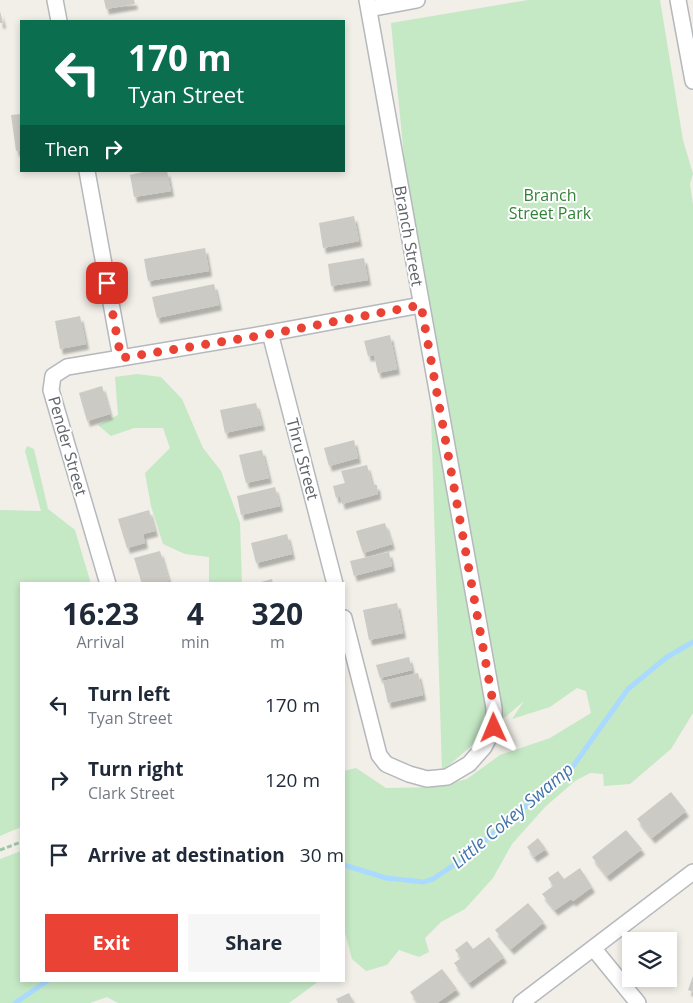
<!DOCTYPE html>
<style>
:root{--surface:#fff;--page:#f6f6f7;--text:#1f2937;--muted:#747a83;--accent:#ea4335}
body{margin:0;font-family:"Open Sans",sans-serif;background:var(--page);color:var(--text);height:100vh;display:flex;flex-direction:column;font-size:19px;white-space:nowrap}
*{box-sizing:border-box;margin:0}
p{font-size:16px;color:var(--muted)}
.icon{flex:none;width:28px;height:28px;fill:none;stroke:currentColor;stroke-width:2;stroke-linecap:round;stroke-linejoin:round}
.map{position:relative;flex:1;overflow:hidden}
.side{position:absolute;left:20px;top:582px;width:325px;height:400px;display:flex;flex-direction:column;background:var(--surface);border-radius:0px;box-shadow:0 2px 8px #0003}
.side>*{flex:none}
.banner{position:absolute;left:20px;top:20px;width:325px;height:152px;border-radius:0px;box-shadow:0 2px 8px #0003;background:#0b6e4f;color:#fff;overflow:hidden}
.controls{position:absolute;left:622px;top:932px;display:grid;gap:10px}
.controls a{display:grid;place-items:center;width:55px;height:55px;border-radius:0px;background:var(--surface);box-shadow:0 2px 8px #0003;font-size:25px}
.pin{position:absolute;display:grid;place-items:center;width:42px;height:42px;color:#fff;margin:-21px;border-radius:10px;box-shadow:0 2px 8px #0006}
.me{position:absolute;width:55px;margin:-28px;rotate:359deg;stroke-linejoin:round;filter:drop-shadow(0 0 4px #0008)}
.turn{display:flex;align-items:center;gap:18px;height:105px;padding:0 25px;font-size:22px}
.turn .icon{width:65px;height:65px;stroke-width:2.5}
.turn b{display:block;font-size:35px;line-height:42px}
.then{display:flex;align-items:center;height:48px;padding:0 25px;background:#0003;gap:10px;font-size:19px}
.eta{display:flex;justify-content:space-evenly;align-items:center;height:85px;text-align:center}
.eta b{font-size:30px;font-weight:700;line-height:35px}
.primary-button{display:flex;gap:10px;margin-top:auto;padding:10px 25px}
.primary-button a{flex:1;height:58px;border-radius:0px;background:var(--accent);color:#fff;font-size:20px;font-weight:700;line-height:58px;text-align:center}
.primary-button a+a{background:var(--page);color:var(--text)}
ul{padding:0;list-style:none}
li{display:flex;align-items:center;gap:15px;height:75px;padding:0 25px}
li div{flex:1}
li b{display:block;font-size:19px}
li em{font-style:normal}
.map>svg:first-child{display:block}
</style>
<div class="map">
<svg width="693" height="1003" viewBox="0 0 693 1003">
<defs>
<filter id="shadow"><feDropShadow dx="3" dy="5.5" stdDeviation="1" flood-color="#0004"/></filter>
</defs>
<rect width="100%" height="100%" fill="#f1efe8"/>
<g fill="#c5e8c5">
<polygon points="528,0 660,0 683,140 693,174 690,184 693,205 693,713 671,749 630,784 604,786 603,774 590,773 575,781 545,807 512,844 493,878 465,909 441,922 425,938 429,952 419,957 399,950 387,965 366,971 352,959 344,929 344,771 356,768 386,788 437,787 467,779 500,755 550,738 591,713 586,691 577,688 550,707 512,719 524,701 442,771 427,284 411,229 391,23"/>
<polygon points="137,374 161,377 182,399 203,448 221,471 240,523 242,584 209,584 209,557 185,554 163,544 151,506 145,473 170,448 163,428 134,428 111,436 98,425 118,415 115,377"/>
<polygon points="27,446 34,449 48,509 75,530 91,584 21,584 21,827 0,836 0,510 41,511 25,451"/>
<polygon points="21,851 21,981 319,981 289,1003 118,1003 107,997 90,1003 0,1003 0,859"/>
</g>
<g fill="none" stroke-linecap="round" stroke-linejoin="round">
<g stroke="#aadaff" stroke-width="5">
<polyline points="344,865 386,878 424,882 433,879 461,860 571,769 628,689 667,657 693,642"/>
<polyline points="15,1003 47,981"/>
</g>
</g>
<g fill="#cccac5" filter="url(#shadow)">
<polygon points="104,0 134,0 135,4 106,9"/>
<polygon points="0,11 3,23 0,23"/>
<polygon points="21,114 21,150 16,151 11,115"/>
<polygon points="147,171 167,171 171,191 134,197 130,175"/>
<polygon points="354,216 359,241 323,248 319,223"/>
<polygon points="205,248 209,271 148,281 144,259"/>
<polygon points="364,258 368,280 331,286 328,264"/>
<polygon points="214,284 219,305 157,318 152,297"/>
<polygon points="80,316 86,344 60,349 55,321"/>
<polygon points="390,335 397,369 378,373 374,355 368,356 364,341"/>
<polygon points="102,386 110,414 87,421 79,393"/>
<polygon points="256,403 262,425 225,433 220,410"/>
<polygon points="354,440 358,458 329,466 324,448"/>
<polygon points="262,450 269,478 246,483 239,455"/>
<polygon points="367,465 372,484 377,485 378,494 342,504 340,496 336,498 333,486 345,483 341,471"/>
<polygon points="275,487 280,506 241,515 237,496"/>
<polygon points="149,510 155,531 143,534 145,543 127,548 118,519"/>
<polygon points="385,523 392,544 363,553 356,531"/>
<polygon points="287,534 292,554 256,563 251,543"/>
<polygon points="160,551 169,581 142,584 134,558"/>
<polygon points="389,552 392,566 354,576 350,561"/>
<polygon points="272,579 273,584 257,584 257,583"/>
<polygon points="397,603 403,633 369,640 363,610"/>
<polygon points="409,657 412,670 380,678 376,665"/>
<polygon points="418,673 423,695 388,703 383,681"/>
<polygon points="671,792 686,811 652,838 637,819"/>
<polygon points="626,830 642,849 607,876 592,857"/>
<polygon points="538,838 546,849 534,857 527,847"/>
<polygon points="580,868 592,887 573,901 571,899 555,910 542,894 553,886 548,878 558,871 564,879"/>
<polygon points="528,903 544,922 511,949 495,930"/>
<polygon points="489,937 504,957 469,983 454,963 461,958 455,950 467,941 473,949"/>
<polygon points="442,969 457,989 437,1003 418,1003 410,992"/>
<polygon points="693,976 693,992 688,990"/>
<polygon points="349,993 354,1003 338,1003 336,999"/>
</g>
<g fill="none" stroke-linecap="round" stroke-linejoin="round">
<g stroke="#b5b8bc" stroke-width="18">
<g id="street">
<polyline points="55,0 59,21"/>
<polyline points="678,0 693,81"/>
<polyline points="369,9 417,0"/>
<polyline points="87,171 121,358"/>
<polyline points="270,333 335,584"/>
<polyline points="108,584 51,390 53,376 67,367 270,333 421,305"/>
<polyline points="344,618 379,755 386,764 409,774 427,779 447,777 469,764 484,747 494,728 494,708 367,0"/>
<polyline points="594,949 638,1003"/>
<polyline points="521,1003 693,872"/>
</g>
</g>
<polyline stroke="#9cc7a9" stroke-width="3" stroke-dasharray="5 2.5" stroke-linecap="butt" points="0,850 21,842"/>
<use href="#street" stroke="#fff" stroke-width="15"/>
</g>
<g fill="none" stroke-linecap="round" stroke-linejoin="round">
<polyline stroke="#ea4335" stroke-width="9" stroke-dasharray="0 16.2" points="107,283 121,358 270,334 421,305 494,708 494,728"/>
</g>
<g text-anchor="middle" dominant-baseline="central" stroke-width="4" stroke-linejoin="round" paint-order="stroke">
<g font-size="16" fill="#348238" stroke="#fff">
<text x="550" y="195">Branch<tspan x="550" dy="18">Street Park</tspan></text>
</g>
<g font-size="16" fill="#5f6368" stroke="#fff">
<text transform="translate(409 236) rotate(80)">Branch Street</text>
<text transform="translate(68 446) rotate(74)">Pender Street</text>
<text transform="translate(303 459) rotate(75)">Thru Street</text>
</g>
<g font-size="18" font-style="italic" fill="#4174aa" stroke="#fff">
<text transform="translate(512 815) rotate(-40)">Little Cokey Swamp</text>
</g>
</g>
</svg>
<div class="controls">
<a><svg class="icon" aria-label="layers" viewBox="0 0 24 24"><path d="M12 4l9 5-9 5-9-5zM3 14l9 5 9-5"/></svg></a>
</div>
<div class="pin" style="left:107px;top:283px;background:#d93025"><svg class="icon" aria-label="arrive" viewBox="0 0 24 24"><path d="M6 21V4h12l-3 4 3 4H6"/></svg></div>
<svg class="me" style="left:494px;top:728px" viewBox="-20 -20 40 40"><path d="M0-17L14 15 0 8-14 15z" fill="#ea4335" stroke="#fff" stroke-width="4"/></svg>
<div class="banner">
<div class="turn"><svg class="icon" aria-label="left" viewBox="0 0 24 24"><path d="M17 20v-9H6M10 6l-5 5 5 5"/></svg><div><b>170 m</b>Tyan Street</div></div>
<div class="then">Then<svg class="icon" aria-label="right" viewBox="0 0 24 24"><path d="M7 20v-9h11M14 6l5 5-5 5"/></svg></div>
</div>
<section class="side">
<div class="eta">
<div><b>16:23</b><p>Arrival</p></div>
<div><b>4</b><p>min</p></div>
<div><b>320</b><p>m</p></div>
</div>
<ul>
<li><svg class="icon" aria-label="left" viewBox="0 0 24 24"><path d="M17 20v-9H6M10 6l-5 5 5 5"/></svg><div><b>Turn left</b><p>Tyan Street</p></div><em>170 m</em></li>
<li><svg class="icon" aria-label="right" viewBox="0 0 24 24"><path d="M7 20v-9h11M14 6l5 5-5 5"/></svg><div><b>Turn right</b><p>Clark Street</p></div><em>120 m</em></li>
<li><svg class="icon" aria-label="arrive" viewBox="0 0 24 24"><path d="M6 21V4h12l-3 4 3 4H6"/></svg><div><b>Arrive at destination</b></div><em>30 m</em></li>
</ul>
<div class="primary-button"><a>Exit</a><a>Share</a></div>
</section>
</div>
